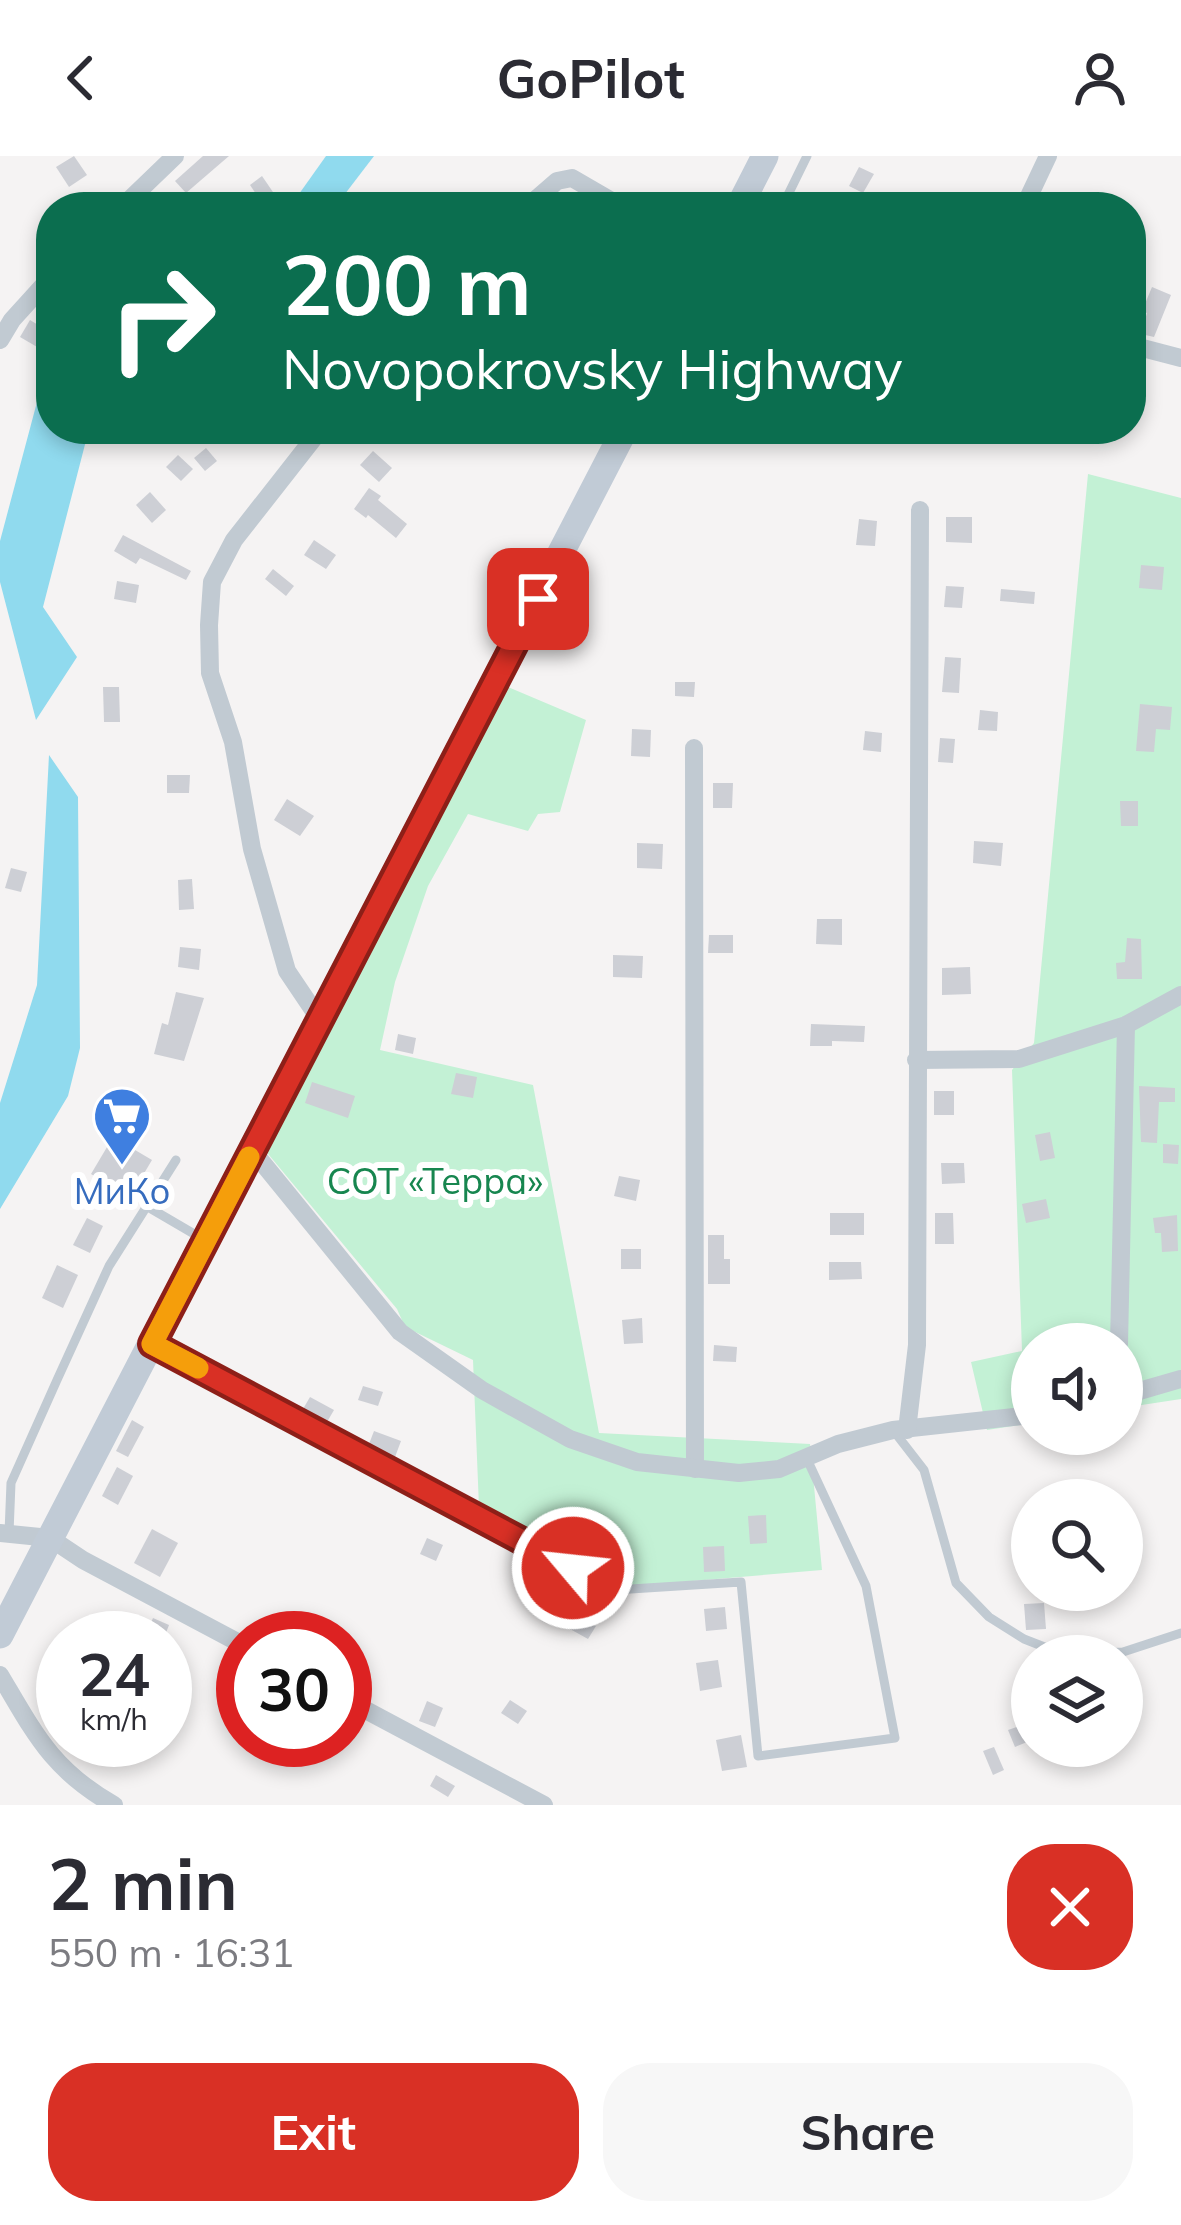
<!DOCTYPE html>
<meta charset="utf-8">
<style>
:root{--surface:#fff;--page:#f7f7f7;--text:#2b2b33;--muted:#7c7c81;--accent:#d93025}
body{margin:0;font-family:Mulish,sans-serif;background:var(--page);color:var(--text);height:100vh;display:flex;flex-direction:column;font-size:45px;white-space:nowrap}
*{box-sizing:border-box;margin:0}
p{font-size:39px;color:var(--muted)}
.icon{flex:none;width:66px;height:66px;fill:none;stroke:currentColor;stroke-width:2;stroke-linecap:round;stroke-linejoin:round}
.map{position:relative;height:1649px;overflow:hidden}
.sheet{display:flex;flex-direction:column;background:var(--surface);flex:1}
.sheet>*{flex:none}
.guide{position:absolute;left:36px;top:36px;width:1110px;height:252px;border-radius:48px;box-shadow:0 6px 18px #0003;background:#0b6e4f;color:#fff;overflow:hidden}
.tools{position:absolute;left:1011px;top:1167px;display:grid;gap:24px}
.tools a{display:grid;place-items:center;width:132px;height:132px;border-radius:50%;background:var(--surface);box-shadow:0 6px 18px #0003;font-size:60px}
.speed{position:absolute;left:36px;top:1455px;display:flex;gap:24px;font-size:60px;font-weight:700;text-align:center}
.speed>*{display:grid;place-content:center;width:156px;height:156px;border-radius:50%;background:var(--surface);box-shadow:0 6px 18px #0003;line-height:1}
.speed small{font-size:30px;font-weight:400}
.speed .limit{border:18px solid #d22;background:#fff;color:#111}
.pin{position:absolute;display:grid;place-items:center;width:102px;height:102px;color:#fff;margin:-51px;border-radius:24px;box-shadow:0 6px 18px #0006}
.me{position:absolute;width:132px;margin:-66px;rotate:298deg;stroke-linejoin:round;filter:drop-shadow(0 0 9px #0008)}
.turn{display:flex;align-items:center;gap:42px;height:252px;padding:0 48px;font-size:54px}
.turn .icon{width:156px;height:156px;stroke-width:2.5}
.turn b{display:block;font-size:84px;line-height:102px}
.round{display:grid;place-items:center;flex:none;width:126px;height:126px;border-radius:48px;background:var(--page)}
.overview{display:flex;align-items:center;justify-content:space-between;height:204px;padding:0 48px}
h1{font-size:72px;font-weight:700;line-height:90px}
.cta{display:flex;gap:24px;margin-top:auto;padding:24px 48px}
.cta a{flex:1;height:138px;border-radius:48px;background:var(--accent);color:#fff;font-size:48px;font-weight:700;line-height:138px;text-align:center}
.cta a+a{background:var(--page);color:var(--text)}
header{display:flex;justify-content:space-between;align-items:center;height:156px;padding:0 48px;background:var(--surface);font-size:54px;font-weight:700}
.map>svg:first-child{display:block}
</style>
<header><svg class="icon" aria-label="back" viewBox="0 0 24 24"><path d="M15 5l-7 7 7 7"/></svg>GoPilot<svg class="icon" aria-label="person" viewBox="0 0 24 24"><circle cx="12" cy="8" r="4"/><path d="M4 21q1-7 8-7t8 7"/></svg></header>
<div class="map">
<svg width="1181" height="1649" viewBox="0 0 1181 1649">
<rect width="100%" height="100%" fill="#f5f3f3"/>
<g fill="#c3f1d5">
<polygon points="1088,318 1181,342 1181,1243 1122,1252 1122,1188 1032,1188 1032,1267 987,1274 971,1206 1022,1195 1012,914 1034,887"/>
<polygon points="503,529 586,564 560,656 538,658 528,675 468,658 428,730 395,826 380,894 533,929 599,1277 810,1288 822,1414 633,1430 479,1351 473,1204 405,1171 397,1153 264,993"/>
</g>
<g fill="#90daee">
<polygon points="326,0 374,0 335,51 297,51 299,38"/>
<polygon points="51,228 51,273 89,273 43,451 77,501 36,564 0,426 0,385 37,246"/>
<polygon points="49,599 78,641 80,892 68,940 0,1053 0,947 37,829"/>
</g>
<g fill="#cdcfd5">
<polygon points="74,0 87,19 69,31 56,11"/>
<polygon points="203,0 229,0 186,37 175,25"/>
<polygon points="859,11 874,18 863,37 849,30"/>
<polygon points="262,20 275,39 262,47 250,29"/>
<polygon points="1152,131 1171,139 1154,181 1141,178 1147,157 1142,155"/>
<polygon points="30,164 51,177 44,195 20,181"/>
<polygon points="905,273 927,273 926,288 904,286"/>
<polygon points="206,292 217,305 205,315 194,302"/>
<polygon points="373,295 392,312 379,326 360,309"/>
<polygon points="178,299 193,313 181,325 166,311"/>
<polygon points="369,332 381,340 378,344 407,368 396,382 368,359 366,362 354,353"/>
<polygon points="150,336 166,354 152,367 136,349"/>
<polygon points="946,361 972,361 972,387 946,386"/>
<polygon points="859,363 877,365 875,390 856,389"/>
<polygon points="123,379 191,415 186,424 140,402 136,408 114,395"/>
<polygon points="314,384 336,399 326,413 304,399"/>
<polygon points="1141,409 1164,411 1162,434 1139,432"/>
<polygon points="273,413 294,430 286,440 265,423"/>
<polygon points="117,425 139,429 136,447 114,443"/>
<polygon points="946,430 964,431 962,452 944,451"/>
<polygon points="1001,433 1035,436 1034,448 1000,445"/>
<polygon points="945,501 961,502 959,537 942,536"/>
<polygon points="675,526 695,526 694,541 675,540"/>
<polygon points="103,531 119,531 120,566 104,566"/>
<polygon points="1140,548 1172,551 1170,574 1156,573 1154,596 1136,595"/>
<polygon points="980,554 998,556 997,575 978,574"/>
<polygon points="632,573 651,574 650,601 631,600"/>
<polygon points="865,575 882,577 881,596 863,594"/>
<polygon points="940,582 955,583 953,607 938,606"/>
<polygon points="167,619 190,619 189,637 167,637"/>
<polygon points="713,627 733,627 732,652 713,652"/>
<polygon points="287,643 314,660 300,680 274,664"/>
<polygon points="1120,645 1138,645 1138,670 1121,670"/>
<polygon points="974,685 1003,687 1001,710 973,707"/>
<polygon points="637,687 663,688 662,713 637,712"/>
<polygon points="11,712 27,716 21,736 5,732"/>
<polygon points="192,723 194,753 179,754 178,724"/>
<polygon points="817,763 842,763 842,789 816,788"/>
<polygon points="709,779 733,779 733,797 708,797"/>
<polygon points="1127,782 1141,783 1142,823 1117,823 1116,807 1125,806"/>
<polygon points="180,791 201,793 199,814 178,811"/>
<polygon points="613,799 643,800 642,822 613,821"/>
<polygon points="970,811 971,838 942,839 942,812"/>
<polygon points="176,836 204,842 184,905 154,898 162,867 168,869"/>
<polygon points="811,868 865,870 864,886 832,885 832,890 810,890"/>
<polygon points="398,878 416,882 413,898 395,894"/>
<polygon points="456,917 477,921 473,942 451,938"/>
<polygon points="312,926 355,940 348,962 305,947"/>
<polygon points="1139,930 1175,932 1175,946 1159,946 1157,987 1141,986"/>
<rect x="934" y="935" width="20" height="24"/>
<polygon points="1050,976 1055,1002 1040,1005 1035,979"/>
<polygon points="113,981 152,1004 130,1041 91,1018"/>
<polygon points="1163,988 1179,989 1178,1008 1163,1007"/>
<polygon points="941,1007 964,1007 965,1027 942,1028"/>
<polygon points="619,1020 640,1024 636,1045 614,1040"/>
<polygon points="1046,1043 1050,1062 1026,1067 1022,1048"/>
<rect x="830" y="1057" width="34" height="22"/>
<polygon points="935,1057 953,1057 954,1088 935,1088"/>
<polygon points="1177,1059 1178,1095 1162,1096 1161,1077 1155,1077 1153,1062"/>
<polygon points="87,1062 103,1070 90,1097 73,1089"/>
<polygon points="708,1079 724,1079 724,1103 730,1103 730,1128 708,1128"/>
<rect x="621" y="1093" width="20" height="20"/>
<polygon points="829,1106 861,1106 862,1123 829,1124"/>
<polygon points="57,1109 78,1119 63,1152 42,1142"/>
<polygon points="642,1162 643,1187 624,1188 622,1164"/>
<polygon points="714,1189 737,1191 736,1206 713,1205"/>
<polygon points="363,1230 383,1236 378,1250 358,1244"/>
<polygon points="310,1241 334,1254 327,1266 303,1253"/>
<polygon points="132,1264 144,1271 128,1301 116,1295"/>
<polygon points="374,1275 401,1285 395,1301 369,1288"/>
<polygon points="117,1311 133,1320 118,1349 102,1340"/>
<polygon points="766,1359 767,1387 750,1388 748,1360"/>
<polygon points="152,1373 178,1387 160,1421 134,1407"/>
<polygon points="427,1382 443,1389 436,1405 420,1398"/>
<polygon points="724,1390 725,1415 704,1416 703,1391"/>
<polygon points="1044,1447 1046,1473 1026,1474 1024,1448"/>
<polygon points="725,1451 727,1473 706,1475 704,1453"/>
<polygon points="578,1460 596,1470 588,1483 570,1473"/>
<polygon points="153,1462 169,1469 164,1482 146,1478"/>
<polygon points="238,1501 243,1502 243,1532 227,1523"/>
<polygon points="718,1504 722,1531 700,1535 696,1507"/>
<polygon points="510,1544 527,1555 518,1568 501,1557"/>
<polygon points="427,1545 443,1552 435,1571 419,1565"/>
<polygon points="1025,1568 1032,1584 1015,1591 1008,1574"/>
<polygon points="741,1579 747,1611 722,1615 716,1584"/>
<polygon points="994,1591 1004,1614 993,1619 983,1595"/>
<polygon points="436,1619 455,1630 448,1641 430,1630"/>
</g>
<g fill="none" stroke-linecap="round" stroke-linejoin="round">
<g stroke="#c1cad2" stroke-width="9">
<polyline points="782,51 807,0"/>
<polyline points="148,1051 201,1082"/>
<polyline points="893,1274 924,1314 956,1427 989,1461 1024,1483 1065,1499 1123,1496 1181,1477"/>
<polyline points="9,1377 11,1327 57,1224 109,1110 176,1004"/>
<polyline points="615,1434 741,1426 758,1600 895,1582 866,1430 806,1301"/>
</g>
<g stroke="#c1cad2" stroke-width="18">
<polyline points="122,51 175,0"/>
<polyline points="527,51 557,25 572,22 622,51"/>
<polyline points="1024,51 1048,0"/>
<polyline points="0,184 12,164 51,121"/>
<polyline points="1131,189 1181,202"/>
<polyline points="694,592 695,1313"/>
<polyline points="320,864 287,815 252,693 233,586 210,517 209,469 212,426 234,384 321,273"/>
<polyline points="916,904 1019,903 1126,869 1181,839"/>
<polyline points="252,994 400,1176 482,1234 570,1283 637,1306 739,1317 779,1313 838,1288 893,1274 1032,1259"/>
<polyline points="152,1188 615,1434"/>
<polyline points="1119,1188 1126,869"/>
<polyline points="1122,1240 1181,1223"/>
<polyline points="907,1274 917,1189 920,354"/>
<polyline points="0,1377 50,1382 83,1404 243,1489"/>
<path d="M0,1519c35,59 52,95 114,130"/>
<polyline points="345,1543 544,1649"/>
</g>
<g stroke="#c1cbd6" stroke-width="27">
<polyline points="739,51 765,0"/>
<polyline points="0,1479 625,273"/>
</g>
</g>
<g fill="none" stroke-linecap="round" stroke-linejoin="round">
<g stroke="#8d1f18" stroke-width="30">
<polyline id="route" points="538,443 152,1188 573,1412"/>
</g>
<use href="#route" stroke="#d93025" stroke-width="21"/>
<polyline stroke="#f59e0b" stroke-width="21" points="198,1212 152,1188 249,1001"/>
</g>
<defs>
<g id="supermarket-pin" transform="scale(3)"><path d="M0 17L-7.5 6A9.5 9.5 0 1 1 7.5 6Z" fill="#3f7fe0" stroke="#fff"/><path d="M-6-5.5h2.5l.6 2H6L4.5 2H-2.5L-4.4-4H-6ZM-1.5 3.2a1.3 1.3 0 1 0 .1 0ZM3 3.2a1.3 1.3 0 1 0 .1 0Z" fill="#fff"/></g>
</defs>
<g fill-rule="evenodd">
<use href="#supermarket-pin" x="122" y="960"/>
</g>
<g text-anchor="middle" dominant-baseline="central" stroke-width="12" stroke-linejoin="round" paint-order="stroke">
<g font-size="36" fill="#17864f" stroke="#fff">
<text x="435" y="1024">СОТ «Терра»</text>
</g>
<g font-size="36" fill="#366cbe" stroke="#fff">
<text x="122" y="1034">МиКо</text>
</g>
</g>
</svg>
<div class="tools">
<a><svg class="icon" aria-label="sound" viewBox="0 0 24 24"><path d="M4 9h4l5-4v14l-5-4H4zM17 9q2 3 0 6"/></svg></a>
<a><svg class="icon" aria-label="search" viewBox="0 0 24 24"><circle cx="10" cy="10" r="6"/><path d="M15 15l6 6"/></svg></a>
<a><svg class="icon" aria-label="layers" viewBox="0 0 24 24"><path d="M12 4l9 5-9 5-9-5zM3 14l9 5 9-5"/></svg></a>
</div>
<div class="speed"><div>24<small>km/h</small></div><div class="limit">30</div></div>
<div class="pin" style="left:538px;top:443px;background:#d93025"><svg class="icon" aria-label="arrive" viewBox="0 0 24 24"><path d="M6 21V4h12l-3 4 3 4H6"/></svg></div>
<svg class="me" style="left:573px;top:1412px" viewBox="-20 -20 40 40"><circle r="17" fill="#d93025" stroke="#fff" stroke-width="3"/><path d="M0-11L8 9 0 5-8 9z" fill="#fff"/></svg>
<div class="guide">
<div class="turn"><svg class="icon" aria-label="right" viewBox="0 0 24 24"><path d="M7 20v-9h11M14 6l5 5-5 5"/></svg><div><b>200 m</b>Novopokrovsky Highway</div></div>
</div>
</div>
<section class="sheet">
<div class="overview"><div><h1>2 min</h1><p>550 m · 16:31</p></div><a class="round" style="background:#d93025;color:#fff"><svg class="icon" aria-label="close" viewBox="0 0 24 24"><path d="M6 6l12 12M18 6L6 18"/></svg></a></div>
<div class="cta"><a>Exit</a><a>Share</a></div>
</section>
